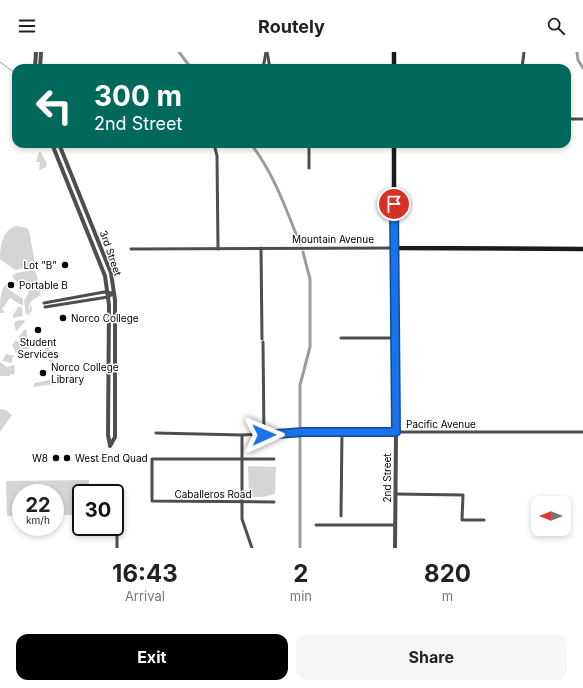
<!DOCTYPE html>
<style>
:root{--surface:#fff;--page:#f6f6f6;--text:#222;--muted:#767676;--accent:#000}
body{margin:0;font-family:Inter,sans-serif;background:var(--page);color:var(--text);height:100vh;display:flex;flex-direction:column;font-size:15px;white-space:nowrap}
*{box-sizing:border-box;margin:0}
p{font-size:13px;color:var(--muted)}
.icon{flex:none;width:22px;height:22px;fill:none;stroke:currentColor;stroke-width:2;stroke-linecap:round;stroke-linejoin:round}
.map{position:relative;height:496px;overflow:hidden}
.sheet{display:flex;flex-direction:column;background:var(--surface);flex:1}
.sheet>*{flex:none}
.hud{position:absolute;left:12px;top:12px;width:559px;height:84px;border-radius:12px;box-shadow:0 2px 6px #0003;background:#00695c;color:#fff;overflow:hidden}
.needle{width:26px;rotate:270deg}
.controls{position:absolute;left:531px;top:444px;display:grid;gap:8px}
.controls a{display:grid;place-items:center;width:40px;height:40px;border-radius:8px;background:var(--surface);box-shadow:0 2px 6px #0003;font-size:20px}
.speed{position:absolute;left:12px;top:432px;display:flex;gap:8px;font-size:20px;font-weight:700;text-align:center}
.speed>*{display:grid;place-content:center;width:52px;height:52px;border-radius:50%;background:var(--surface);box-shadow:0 2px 6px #0003;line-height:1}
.speed small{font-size:10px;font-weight:400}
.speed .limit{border:2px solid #111;border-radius:6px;background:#fff;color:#111}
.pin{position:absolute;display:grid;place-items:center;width:34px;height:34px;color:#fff;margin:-17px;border:2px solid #fff;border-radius:50%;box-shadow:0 1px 4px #0007}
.me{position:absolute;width:44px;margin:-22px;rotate:89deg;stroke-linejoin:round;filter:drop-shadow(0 0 3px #0008)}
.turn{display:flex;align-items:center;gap:14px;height:84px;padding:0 16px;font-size:18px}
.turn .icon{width:52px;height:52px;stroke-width:2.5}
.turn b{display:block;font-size:28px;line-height:34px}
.eta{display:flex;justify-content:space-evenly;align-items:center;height:68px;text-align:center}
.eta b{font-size:24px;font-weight:700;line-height:28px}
.primary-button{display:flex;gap:8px;margin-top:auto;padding:8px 16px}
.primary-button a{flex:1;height:46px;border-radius:12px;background:var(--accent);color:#fff;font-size:16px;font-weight:700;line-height:46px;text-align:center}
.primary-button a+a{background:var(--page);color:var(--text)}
header{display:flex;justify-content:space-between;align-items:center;height:52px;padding:0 16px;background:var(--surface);font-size:18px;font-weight:700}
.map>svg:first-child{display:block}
</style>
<header><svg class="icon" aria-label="menu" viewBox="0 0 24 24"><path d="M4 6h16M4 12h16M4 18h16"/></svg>Routely<svg class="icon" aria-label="search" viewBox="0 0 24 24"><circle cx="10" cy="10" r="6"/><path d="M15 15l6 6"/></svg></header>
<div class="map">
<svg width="583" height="496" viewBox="0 0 583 496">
<rect width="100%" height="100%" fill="#fff"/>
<g fill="#d5d5d5">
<polygon points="39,100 41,100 47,112 46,115 39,118 40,110 36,110"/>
<path d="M16,174l11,2 2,3 6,32 -3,4 -17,3 -15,-11c0,-12 2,-29 16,-33z"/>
<path d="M34,218l2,2 5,23c-7,4 -14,7 -12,16l2,-8 1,8 -3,2 1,2 -4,-1 -2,-13 5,-9 -14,-12 -3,-4 4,-3z"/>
<path d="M10,229l-3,7 16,11v7l-13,-8 -8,11 3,3 -2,1h-3c0,-11 0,-28 10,-32z"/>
<polygon points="19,254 22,256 23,264 13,266 13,263"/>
<polygon points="24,268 25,270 16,279 14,271 16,269"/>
<polygon points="26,277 28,289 26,290 18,286 24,278"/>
<polygon points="16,288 23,294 28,292 29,297 18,298 16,301 12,293"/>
<polygon points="45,296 49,296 53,314 49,310 48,303 40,305 47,301 47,300 39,300 45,298"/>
<polygon points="6,302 15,304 12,306 12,311 2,309"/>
<polygon points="0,310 7,315 14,313 15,320 13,323 11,322 9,324 0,324"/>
<polygon points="55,327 54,334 53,332 34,335 34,331"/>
<polygon points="0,357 6,358 12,363 0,380"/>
<polygon points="248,414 276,415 275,442 263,445 249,445"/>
<polygon points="89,428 89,441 81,441 81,463 55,463 55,441 21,441 21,463 7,464 6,429"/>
</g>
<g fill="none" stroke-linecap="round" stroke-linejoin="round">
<polyline stroke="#9c9c9c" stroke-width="1" points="0,10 16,22"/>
<g stroke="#9c9c9c" stroke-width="3">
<polyline points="179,0 191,16"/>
<polyline points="577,0 578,8 583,16"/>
<path d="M251,92c23,30 35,65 49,100"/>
<polyline points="300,376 300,333 310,295 310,227 303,200"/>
<polyline points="300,384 300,496"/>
</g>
<g stroke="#4e4e4e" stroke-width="3">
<polyline points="267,0 270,16"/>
<polyline points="263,16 266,0"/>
<polyline points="522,16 524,0"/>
<polyline points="567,67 583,67"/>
<polyline points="214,92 217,104 218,197"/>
<polyline points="309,116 309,92"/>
<polyline points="261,196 262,287"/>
<polyline points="131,197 394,196"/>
<polyline points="44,251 104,240 114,241"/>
<polyline points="45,255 108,245 114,241"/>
<polyline points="341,286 394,286"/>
<polyline points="263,290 264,383"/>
<polyline points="156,381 242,383 303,380 583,380"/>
<polyline points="242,383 242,467 252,496"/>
<polyline points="274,407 152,407 152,449 274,450"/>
<polyline points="396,442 463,443 462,468 484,468"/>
<polyline points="341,464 342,380"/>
<polyline points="316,473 395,473"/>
<polyline points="117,496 117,483 120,478"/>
</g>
<g stroke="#4e4e4e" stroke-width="4">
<polyline points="35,16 36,0"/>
<polyline points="40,16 41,0"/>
<polyline points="52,92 105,224 109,253 108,383 110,393"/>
<polyline points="59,92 111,221 115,248 115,385 110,394"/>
<polyline points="394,196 394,370 396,383 395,496"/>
</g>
<g stroke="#1b1b1b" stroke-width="4.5">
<polyline points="394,0 394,16"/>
<polyline points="394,92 394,196 583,197"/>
</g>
</g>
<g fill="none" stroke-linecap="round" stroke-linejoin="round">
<g stroke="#114b97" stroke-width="10">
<polyline id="route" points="264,383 303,380 396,380 394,152"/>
</g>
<use href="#route" stroke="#1a73e8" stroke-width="7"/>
</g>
<g fill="#000" stroke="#fff" stroke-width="1.5">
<circle cx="65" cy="213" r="4"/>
<circle cx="11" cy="233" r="4"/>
<circle cx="63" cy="266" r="4"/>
<circle cx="38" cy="278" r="4"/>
<circle cx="43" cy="321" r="4"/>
<circle cx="56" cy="406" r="4"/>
<circle cx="67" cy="406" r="4"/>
</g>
<g text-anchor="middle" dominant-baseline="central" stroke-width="3" stroke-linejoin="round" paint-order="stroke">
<g font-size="10" fill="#000" stroke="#fff">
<text x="333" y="187">Mountain Avenue</text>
<text transform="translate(111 201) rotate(71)">3rd Street</text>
<text x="441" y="372">Pacific Avenue</text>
<text transform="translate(387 426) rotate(-90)">2nd Street</text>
<text x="213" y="442">Caballeros Road</text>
</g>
<g font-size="10" fill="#000" stroke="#fff" text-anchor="start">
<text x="57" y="213" text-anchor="end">Lot "B"</text>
<text x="19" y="233">Portable B</text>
<text x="71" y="266">Norco College</text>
<text x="38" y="290" text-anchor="middle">Student<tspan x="38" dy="12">Services</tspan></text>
<text x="51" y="315">Norco College<tspan x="51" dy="12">Library</tspan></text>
<text x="48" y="406" text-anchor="end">W8</text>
<text x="75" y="406">West End Quad</text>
</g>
</g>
</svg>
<div class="controls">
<a><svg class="needle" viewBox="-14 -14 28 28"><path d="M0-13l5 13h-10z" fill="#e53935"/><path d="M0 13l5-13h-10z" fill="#767676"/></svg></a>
</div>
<div class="speed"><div>22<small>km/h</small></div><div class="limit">30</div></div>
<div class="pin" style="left:394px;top:152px;background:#d93025"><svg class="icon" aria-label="arrive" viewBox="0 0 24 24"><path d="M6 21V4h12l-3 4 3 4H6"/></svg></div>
<svg class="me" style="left:264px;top:383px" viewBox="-20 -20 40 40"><path d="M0-17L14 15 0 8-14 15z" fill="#1a73e8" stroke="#fff" stroke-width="4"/></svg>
<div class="hud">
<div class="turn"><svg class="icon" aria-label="left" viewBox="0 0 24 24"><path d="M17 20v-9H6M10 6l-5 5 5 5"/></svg><div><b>300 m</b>2nd Street</div></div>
</div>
</div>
<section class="sheet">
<div class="eta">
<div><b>16:43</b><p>Arrival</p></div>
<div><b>2</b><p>min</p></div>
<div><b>820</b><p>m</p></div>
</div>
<div class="primary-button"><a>Exit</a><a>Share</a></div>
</section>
